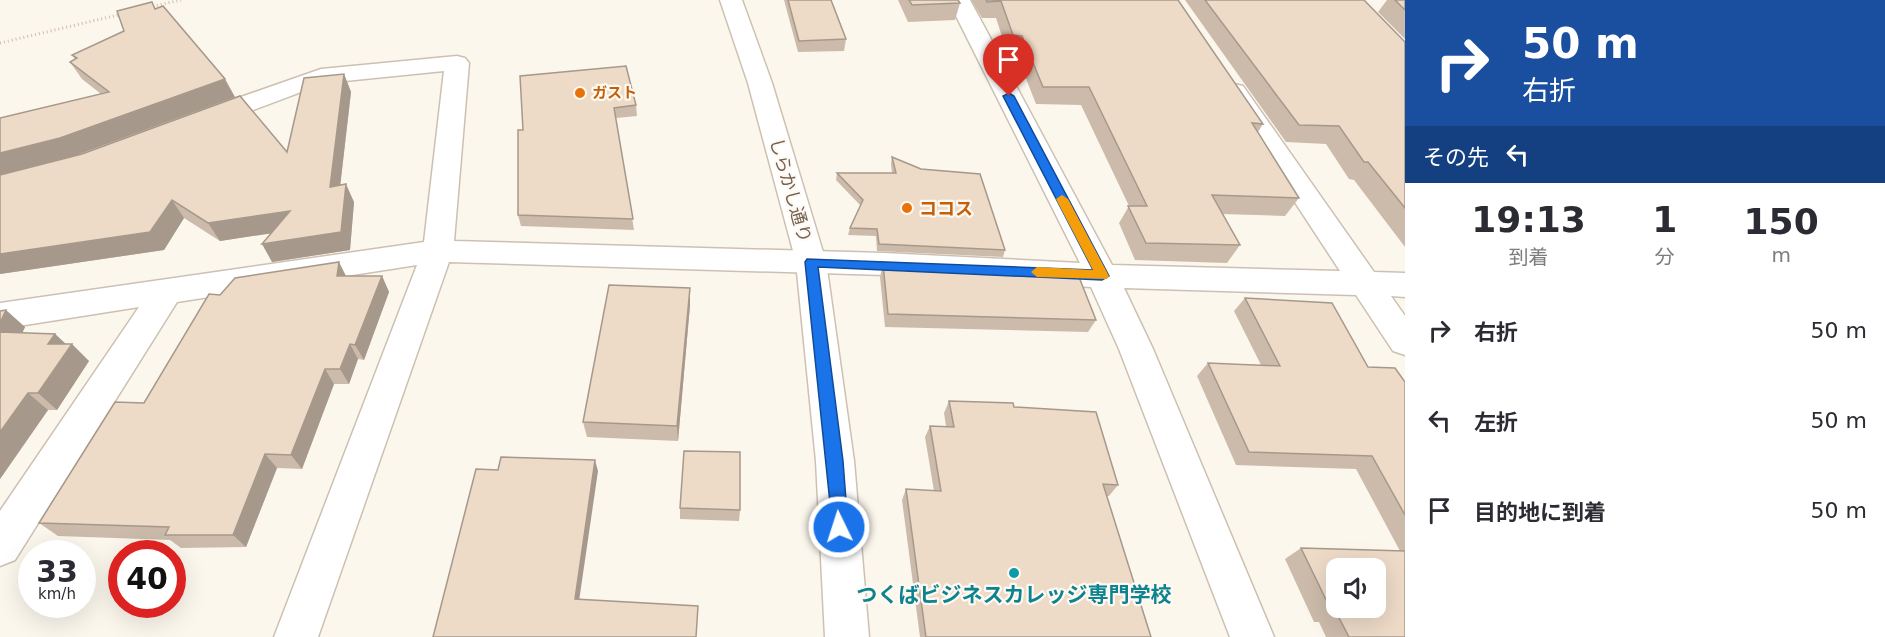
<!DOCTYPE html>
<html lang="ja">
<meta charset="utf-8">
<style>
:root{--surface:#fff;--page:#f7f7f7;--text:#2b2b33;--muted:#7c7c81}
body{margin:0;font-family:"DejaVu Sans","Noto Sans JP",sans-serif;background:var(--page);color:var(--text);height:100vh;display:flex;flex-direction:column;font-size:22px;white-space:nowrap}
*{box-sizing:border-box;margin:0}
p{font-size:20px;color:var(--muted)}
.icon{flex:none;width:33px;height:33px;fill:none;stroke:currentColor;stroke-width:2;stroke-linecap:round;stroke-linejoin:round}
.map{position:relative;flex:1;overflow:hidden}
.sheet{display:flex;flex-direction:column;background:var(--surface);width:480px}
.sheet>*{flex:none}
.guide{background:#1a4fa0;color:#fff;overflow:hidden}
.fabs{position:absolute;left:1326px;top:558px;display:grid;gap:12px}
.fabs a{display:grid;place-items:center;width:60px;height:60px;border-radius:12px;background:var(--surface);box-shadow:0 6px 24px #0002;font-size:30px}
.speed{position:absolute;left:18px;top:540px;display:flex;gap:12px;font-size:30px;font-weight:700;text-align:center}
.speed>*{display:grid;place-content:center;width:78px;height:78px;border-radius:50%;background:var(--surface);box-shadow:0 6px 24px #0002;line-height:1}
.speed small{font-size:15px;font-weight:400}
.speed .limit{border:9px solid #d22;background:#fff;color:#111}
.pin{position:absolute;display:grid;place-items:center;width:51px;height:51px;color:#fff;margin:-62px -26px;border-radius:50% 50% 50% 0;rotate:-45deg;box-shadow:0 0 6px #0007}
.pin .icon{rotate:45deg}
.me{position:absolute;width:66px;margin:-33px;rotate:356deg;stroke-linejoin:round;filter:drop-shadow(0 0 4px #0008)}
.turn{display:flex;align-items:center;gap:21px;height:126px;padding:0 18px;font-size:27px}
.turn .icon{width:78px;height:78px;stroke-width:2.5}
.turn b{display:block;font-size:42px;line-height:51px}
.then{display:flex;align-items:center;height:57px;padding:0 18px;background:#0003;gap:12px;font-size:22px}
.eta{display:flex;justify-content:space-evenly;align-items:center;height:102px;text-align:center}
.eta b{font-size:36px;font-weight:800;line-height:42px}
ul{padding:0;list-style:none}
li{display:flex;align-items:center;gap:18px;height:90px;padding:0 18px}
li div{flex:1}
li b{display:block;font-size:22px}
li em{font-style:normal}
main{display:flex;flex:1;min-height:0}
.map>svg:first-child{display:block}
</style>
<main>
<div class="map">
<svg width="1405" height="637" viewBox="0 0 1405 637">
<rect width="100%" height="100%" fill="#fbf7ed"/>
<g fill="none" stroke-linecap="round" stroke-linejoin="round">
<g stroke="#cdc0b3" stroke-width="3">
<polygon id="street" points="948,0 970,0 1112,265 1340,271 1222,91 1225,86 1234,84 1243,86 1374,272 1405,273 1405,297 1391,296 1405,316 1405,355 1393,351 1356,295 1124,288 1153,349 1274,637 1230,637 1119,349 1091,287 884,275 449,262 318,637 274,637 417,265 177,302 15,560 0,566 0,511 139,307 0,329 0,303 424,242 444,71 325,83 213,125 204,127 195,125 191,119 195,113 321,69 457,56 465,58 469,63 454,241 884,253 1080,263"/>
</g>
<g stroke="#cfc1b1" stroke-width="3">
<polygon id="secondary" points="720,0 742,0 772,83 826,262 854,461 869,637 825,637 816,461 796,262 748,83"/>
</g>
<g stroke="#d3bdaa" stroke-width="3" stroke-dasharray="1 3" stroke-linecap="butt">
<polyline points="149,7 181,0"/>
<polyline points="0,43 122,14"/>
</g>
<use href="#street" fill="#fff" fill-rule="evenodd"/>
<use href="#secondary" fill="#fff" fill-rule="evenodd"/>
</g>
<g fill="#ccbbab">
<polygon points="784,0 831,0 846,39 844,51 798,52"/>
<polygon points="898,0 958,0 960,3 955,20 908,22"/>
<polygon points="971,0 1178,0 1263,124 1258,132 1299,198 1285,216 1222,214 1240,245 1227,263 1135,260 1119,223 1129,206 1081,105 1036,104 1016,53 1007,52 996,18 982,18"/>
<polygon points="1185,0 1364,0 1405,42 1405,247 1354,180 1349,179 1326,144 1286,142"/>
<polygon points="1387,0 1405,0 1405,39 1378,12"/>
<polygon points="156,8 235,97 74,156 287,152 344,74 351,92 340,185 354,202 350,250 272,262 270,233 220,241 184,218 164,250 0,274 101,94 82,79 70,62 75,59 72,55 124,31"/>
<polygon points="520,76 636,105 637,116 616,118 634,230 521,226 518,215 523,130"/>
<polygon points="892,157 1005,250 1003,257 877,251 876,236 848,235 850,228 861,206 836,180 837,173 892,173 891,164"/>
<polygon points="883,264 1019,276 1096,320 1088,332 885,327 880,277"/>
<polygon points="346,276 382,276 389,292 364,360 358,359 349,384 334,384 302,469 277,468 246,547 181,548 170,540 58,536 39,523 144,403 220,295"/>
<polygon points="690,288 690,305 678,441 587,437 583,422"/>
<polygon points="1245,298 1368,367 1405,382 1405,637 1326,637 1319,622 1314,622 1285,559 1301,548 1400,551 1356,469 1236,465 1197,376 1208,363 1261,365 1234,311"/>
<polygon points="0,311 25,327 22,333 55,334 66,344 89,361 57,410 48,410 0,479"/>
<polygon points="949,401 1014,407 1118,485 1109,496 1106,496 1151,637 920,637 902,500 906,489 934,491 925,437 930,426 946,426 944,413"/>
<polygon points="680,508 740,510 739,521 680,519"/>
</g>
<g fill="#a6998b">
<polygon points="344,74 351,92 338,205 330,187"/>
<polygon points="225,79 235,97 74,156 0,176 0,153"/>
<polygon points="346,184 354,202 350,250 272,262 262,244"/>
<polygon points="172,200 184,218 164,250 0,274 0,254"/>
<polygon points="290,211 300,229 220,241 208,223"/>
<polygon points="339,262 347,278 337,276"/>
<polygon points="382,276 389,292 364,360 355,345"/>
<polygon points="690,288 690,305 678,441 677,426"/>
<polygon points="6,310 25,327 15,349 0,336 0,323"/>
<polygon points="55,334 70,348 72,344 89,361 57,410 38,393 48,344"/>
<polygon points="350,344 358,359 349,384 340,369"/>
<polygon points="325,369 334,384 302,469 291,455"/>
<polygon points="28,393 48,410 0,479 0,432"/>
<polygon points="265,454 277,468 246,547 233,535"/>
<polygon points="595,460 598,471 578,608 575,599"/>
</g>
<g fill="#eddac7" stroke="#a6998b" stroke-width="1.5" fill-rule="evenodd">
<polygon points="788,0 831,0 846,39 799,41"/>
<polygon points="909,0 958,0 960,3 912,5"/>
<polygon points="986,0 1178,0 1263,124 1252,123 1299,198 1212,195 1240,245 1146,243 1128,206 1147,206 1089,87 1043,87 1022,36 1013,35 1001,1 987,2"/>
<polygon points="1205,0 1364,0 1405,42 1405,208 1368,162 1364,162 1339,126 1299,125"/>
<polygon points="1395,0 1405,0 1405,10"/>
<polygon points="152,2 155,9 163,6 225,79 60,138 0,153 0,118 109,92 70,62 77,58 72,55 124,31 117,11"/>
<polygon points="626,66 636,105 614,108 633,219 518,215 518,130 523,130 520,76"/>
<polygon points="344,74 330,187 346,184 341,232 262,244 290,211 208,223 172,200 150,232 0,254 0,175 82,154 240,96 287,152 304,78"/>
<polygon points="892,157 921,169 980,174 1005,250 879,244 877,229 850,228 863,200 837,173 896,173"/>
<polygon points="339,262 337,276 382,276 355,345 350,344 340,369 325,369 291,455 265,454 233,535 165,535 169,527 39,523 115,402 144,403 209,294 220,295 235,278"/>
<polygon points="883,264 1017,272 1019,276 1079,277 1096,320 888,314"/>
<polygon points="609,285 690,288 677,426 583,422"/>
<polygon points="1245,298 1332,303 1368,367 1395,368 1405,382 1405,515 1372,456 1249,452 1208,363 1280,366"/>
<polygon points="6,310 0,323 0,311"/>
<polygon points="0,332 55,334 48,344 72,344 38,393 28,393 0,432"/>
<polygon points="949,401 1013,403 1014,407 1096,412 1118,485 1103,484 1151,637 926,637 906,489 941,491 930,426 954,427"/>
<polygon points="684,451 740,452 740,510 680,508"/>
<polygon points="501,457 595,460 575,599 698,606 696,637 433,637 476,469 498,470"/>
<path d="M1301,548l104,3v86h-56l-13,-25h-4zM1336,568h40v40h-40z"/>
</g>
<polygon fill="#1a73e8" stroke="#114b97" stroke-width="1.5" points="1009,93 1014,96 1109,276 1102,280 818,267 843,461 848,527 845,532 839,535 833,532 805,262 807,259 1093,270 1003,96"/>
<polygon fill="#f59e0b" points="1062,195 1068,199 1109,276 1107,279 1037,277 1031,272 1037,267 1093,270 1056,199"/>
<g fill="#e8710a" stroke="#fefaf3" stroke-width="2">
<circle cx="580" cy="93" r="6"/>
<circle cx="907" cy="208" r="6"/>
</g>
<circle fill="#0f9aa8" stroke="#fefaf3" stroke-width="2" cx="1014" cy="573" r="6"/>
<g text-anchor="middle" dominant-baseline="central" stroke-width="4.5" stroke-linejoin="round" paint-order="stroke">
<g font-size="15" font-weight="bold" fill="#c56008" stroke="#fefaf3" text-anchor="start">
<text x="592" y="93">ガスト</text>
</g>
<g font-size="18" fill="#746151" stroke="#fefaf3">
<text transform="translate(791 190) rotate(74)">しらかし通り</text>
</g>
<g font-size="18" font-weight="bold" fill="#c56008" stroke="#fefaf3" text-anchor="start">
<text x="919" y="208">ココス</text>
</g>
<g font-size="21" font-weight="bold" fill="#0d838f" stroke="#fefaf3">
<text x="1014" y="595">つくばビジネスカレッジ専門学校</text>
</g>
</g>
</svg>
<div class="fabs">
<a><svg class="icon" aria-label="sound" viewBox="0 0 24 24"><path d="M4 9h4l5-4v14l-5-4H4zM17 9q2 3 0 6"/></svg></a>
</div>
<div class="speed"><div>33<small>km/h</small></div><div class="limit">40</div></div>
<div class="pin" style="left:1009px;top:96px;background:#d93025"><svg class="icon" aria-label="arrive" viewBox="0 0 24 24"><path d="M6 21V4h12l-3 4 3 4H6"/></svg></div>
<svg class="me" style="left:839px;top:527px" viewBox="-20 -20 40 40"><circle r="17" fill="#1a73e8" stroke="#fff" stroke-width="3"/><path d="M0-11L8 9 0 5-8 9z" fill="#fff"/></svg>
</div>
<section class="sheet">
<div class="guide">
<div class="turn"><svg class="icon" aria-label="right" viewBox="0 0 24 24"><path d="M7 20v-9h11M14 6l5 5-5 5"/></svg><div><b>50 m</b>右折</div></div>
<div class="then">その先<svg class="icon" aria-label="left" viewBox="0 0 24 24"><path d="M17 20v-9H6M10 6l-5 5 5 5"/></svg></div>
</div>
<div class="eta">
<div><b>19:13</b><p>到着</p></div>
<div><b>1</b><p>分</p></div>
<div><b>150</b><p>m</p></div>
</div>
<ul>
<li><svg class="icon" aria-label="right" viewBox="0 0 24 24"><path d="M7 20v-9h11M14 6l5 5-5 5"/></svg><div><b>右折</b></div><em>50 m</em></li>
<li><svg class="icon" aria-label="left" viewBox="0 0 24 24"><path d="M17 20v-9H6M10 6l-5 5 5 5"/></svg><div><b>左折</b></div><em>50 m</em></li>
<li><svg class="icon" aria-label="arrive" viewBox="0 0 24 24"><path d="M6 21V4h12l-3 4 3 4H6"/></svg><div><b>目的地に到着</b></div><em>50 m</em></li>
</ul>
</section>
</main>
